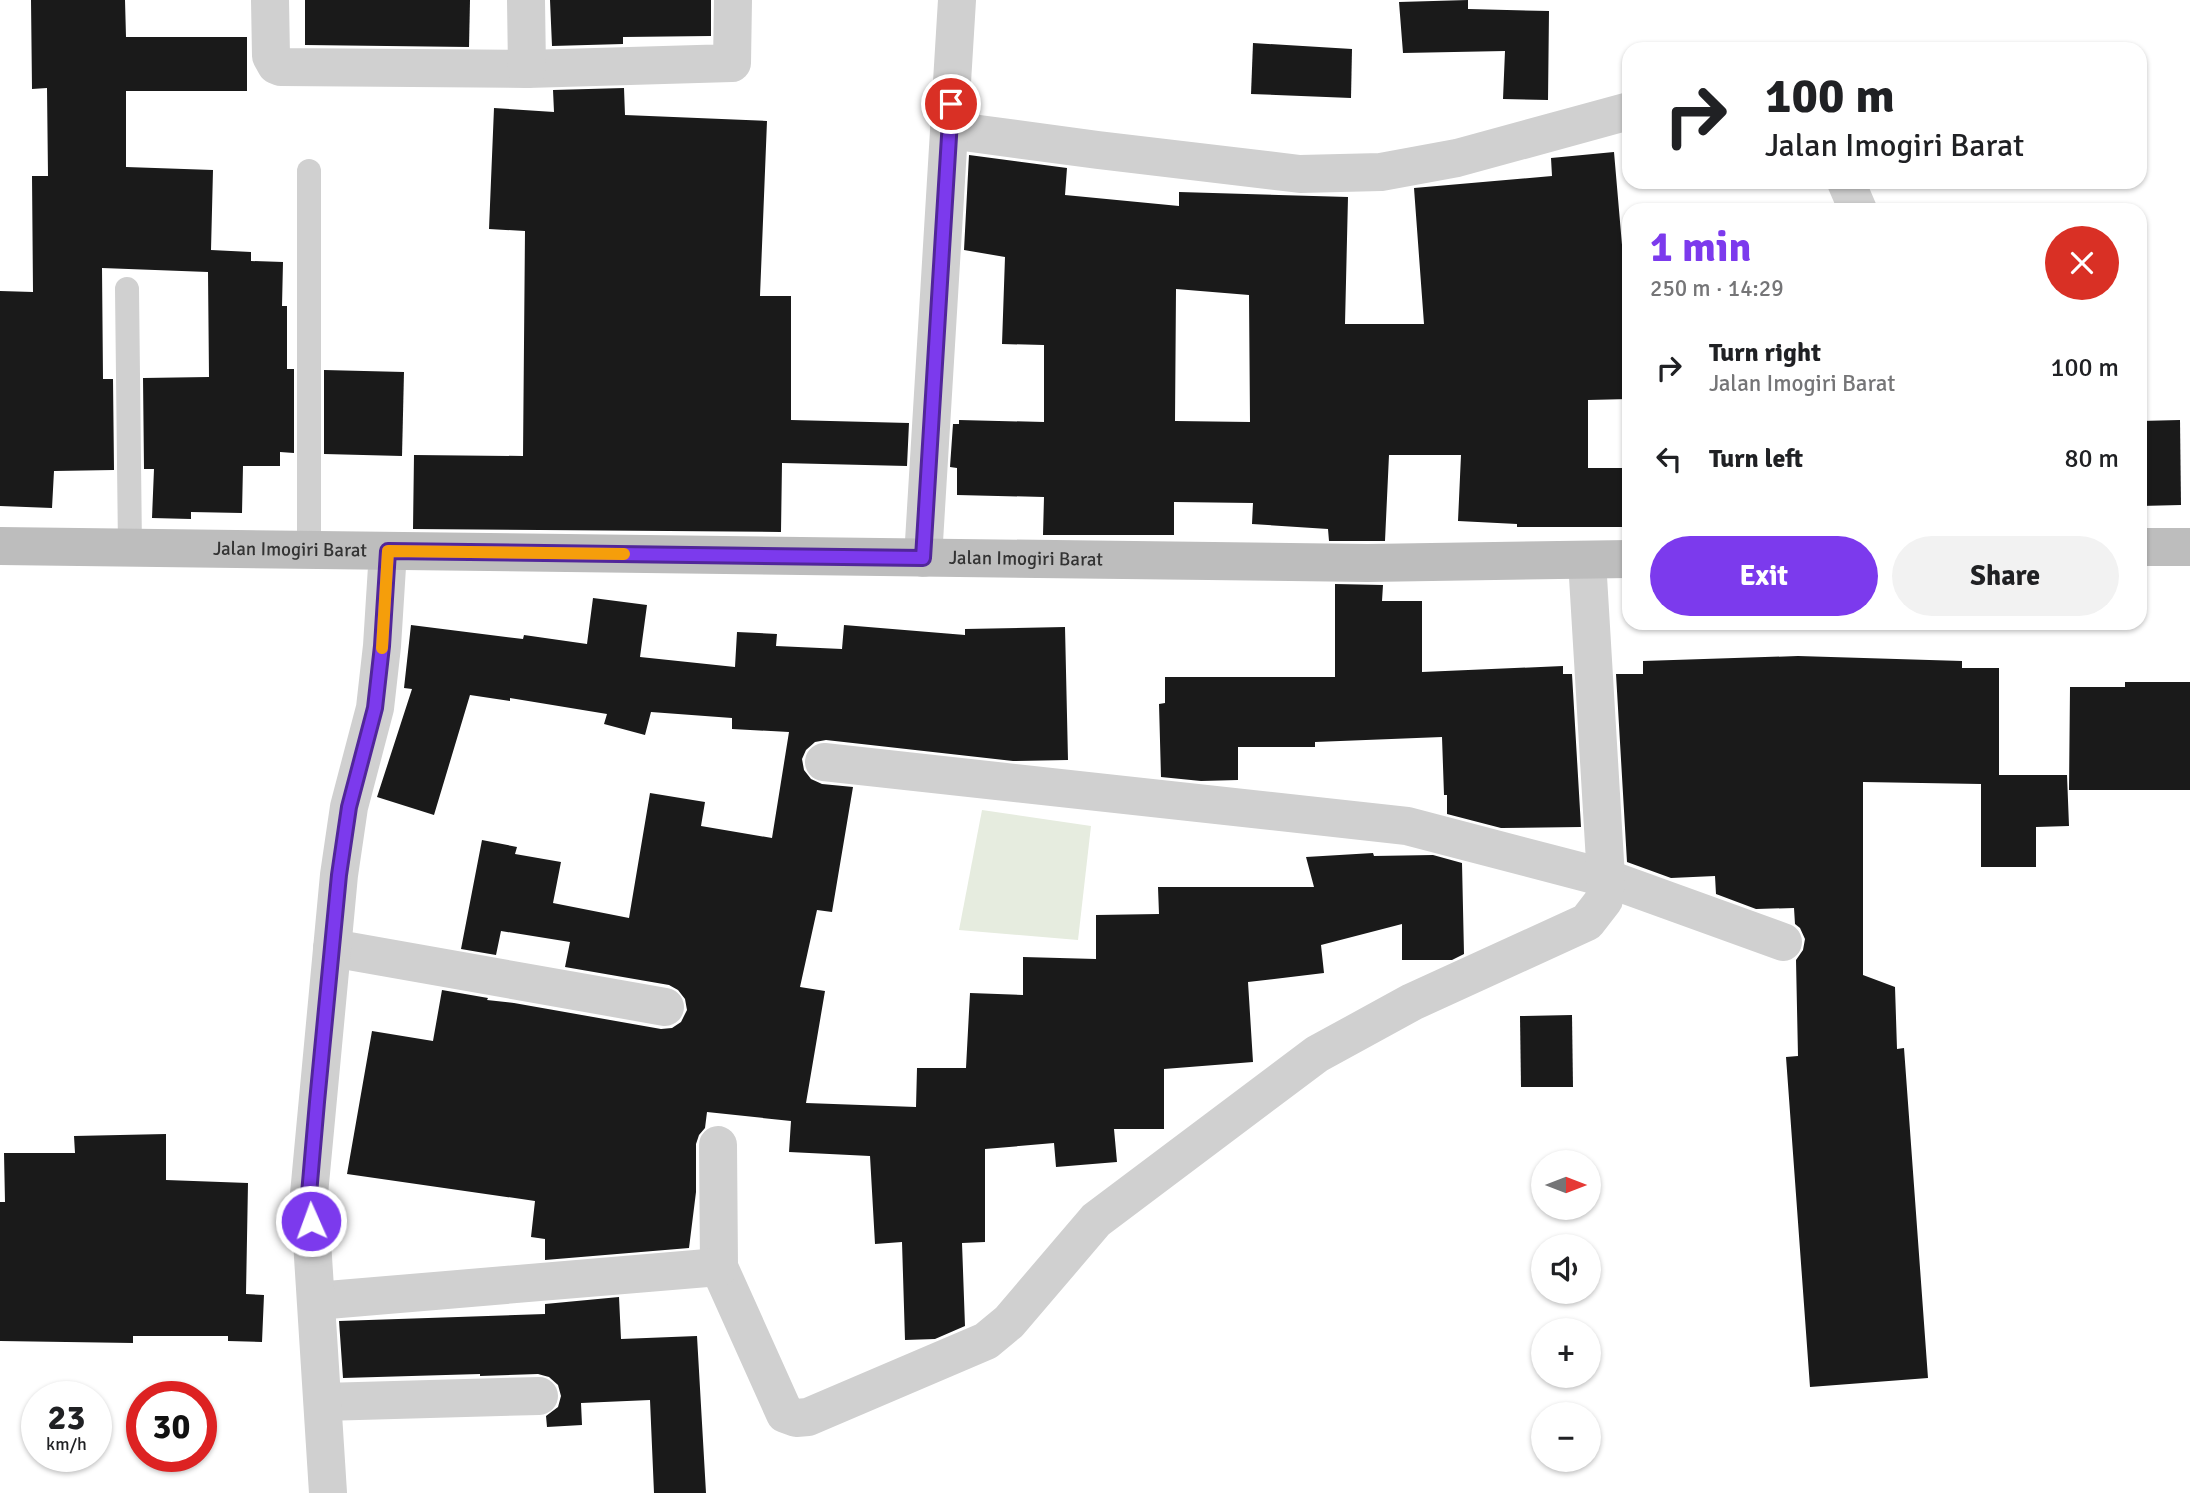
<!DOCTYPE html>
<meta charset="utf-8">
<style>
:root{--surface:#fff;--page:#f2f2f2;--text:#202124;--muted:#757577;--accent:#7c3aed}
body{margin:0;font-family:Signika,sans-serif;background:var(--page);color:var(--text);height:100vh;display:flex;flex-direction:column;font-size:26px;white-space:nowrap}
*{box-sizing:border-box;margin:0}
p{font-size:23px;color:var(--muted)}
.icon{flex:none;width:38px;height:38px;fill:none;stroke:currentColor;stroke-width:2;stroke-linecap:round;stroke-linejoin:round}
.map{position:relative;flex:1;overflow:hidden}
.side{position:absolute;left:1622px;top:203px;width:525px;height:427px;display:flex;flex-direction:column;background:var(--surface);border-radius:21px;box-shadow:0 2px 5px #0004}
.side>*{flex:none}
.top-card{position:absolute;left:1622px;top:42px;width:525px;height:147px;border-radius:21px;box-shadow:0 2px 5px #0004;background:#fff;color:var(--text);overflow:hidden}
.needle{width:46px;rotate:90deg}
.buttons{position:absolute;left:1531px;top:1150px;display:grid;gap:14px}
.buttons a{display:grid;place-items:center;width:70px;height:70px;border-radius:50%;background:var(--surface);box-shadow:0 2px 5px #0004;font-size:35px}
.speed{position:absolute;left:21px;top:1381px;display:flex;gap:14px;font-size:35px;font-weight:700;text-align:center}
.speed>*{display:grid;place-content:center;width:91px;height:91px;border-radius:50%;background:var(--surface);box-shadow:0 2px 5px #0004;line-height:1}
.speed small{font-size:18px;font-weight:400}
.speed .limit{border:10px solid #d22;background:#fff;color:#111}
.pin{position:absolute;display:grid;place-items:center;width:60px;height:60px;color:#fff;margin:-30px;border:4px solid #fff;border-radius:50%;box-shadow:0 2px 7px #0007}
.me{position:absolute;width:77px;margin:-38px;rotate:358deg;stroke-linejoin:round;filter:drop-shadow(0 0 5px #0008)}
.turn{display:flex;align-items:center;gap:24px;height:147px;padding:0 28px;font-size:32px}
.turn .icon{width:91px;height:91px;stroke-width:2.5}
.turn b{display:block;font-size:49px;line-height:60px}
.round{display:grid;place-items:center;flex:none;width:74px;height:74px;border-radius:37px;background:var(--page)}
.overview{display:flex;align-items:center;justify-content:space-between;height:119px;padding:0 28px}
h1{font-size:42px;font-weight:800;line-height:52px;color:var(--accent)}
.cta{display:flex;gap:14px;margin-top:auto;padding:14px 28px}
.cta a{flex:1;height:80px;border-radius:42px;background:var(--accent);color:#fff;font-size:28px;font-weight:800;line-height:80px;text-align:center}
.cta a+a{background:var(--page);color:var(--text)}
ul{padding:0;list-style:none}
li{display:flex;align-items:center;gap:21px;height:91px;padding:0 28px}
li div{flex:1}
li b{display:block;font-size:26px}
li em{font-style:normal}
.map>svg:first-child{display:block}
</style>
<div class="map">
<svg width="2190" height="1493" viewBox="0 0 2190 1493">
<rect width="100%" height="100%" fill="#fff"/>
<polygon fill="#e6ecdf" points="982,810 1091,826 1078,940 959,930"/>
<g fill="#1a1a1a" fill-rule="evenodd">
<polygon points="31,0 125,0 126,37 247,37 247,91 126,91 126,167 213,170 211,250 251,252 251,261 283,262 282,306 287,306 287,369 294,369 294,453 280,452 280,466 243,466 242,513 191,512 191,519 152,518 154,469 144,469 143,378 209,377 208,272 102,268 103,379 113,379 114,470 54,471 52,508 0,506 0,291 33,292 32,176 48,176 47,88 32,89"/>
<polygon points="305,0 470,0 469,47 305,45"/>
<polygon points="550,0 711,0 711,36 623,37 623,44 552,46"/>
<polygon points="1468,0 1468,9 1549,11 1548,100 1503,99 1505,51 1403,53 1399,2"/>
<polygon points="1253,43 1352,49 1351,98 1251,94"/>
<polygon points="624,88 625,115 767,121 760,296 791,296 791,420 909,423 907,466 782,463 781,532 413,529 414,455 523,456 525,231 489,229 494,108 554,112 553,90"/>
<path d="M1614,152l15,174v73l-41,1v68h41v59h-112v-3l-59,-3 3,-66h-72l-4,86h-56l-1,-12 -76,-5 1,-21 -79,-1v33h-131l1,-38 -87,-2v-27l-7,-1 3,-43h6v-4l85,2v-77l-42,-1 3,-87 -41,-7 5,-95 98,13 -2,27 114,11v-14l169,5 -3,127h79l-10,-136 138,-12 -1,-18zM1176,289l73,6 1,127 -75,-1z"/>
<polygon points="324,370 404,372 402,456 324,454"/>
<polygon points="2180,420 2181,505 2140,506 2140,421"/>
<polygon points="1335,584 1383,585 1382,601 1422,601 1422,672 1563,666 1563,674 1572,674 1581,827 1501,828 1447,814 1447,795 1444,795 1442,737 1315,742 1315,747 1238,747 1238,780 1201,781 1161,777 1159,704 1165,703 1165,677 1335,677"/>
<polygon points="593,598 647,605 640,657 735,667 737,632 777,634 776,646 842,649 844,625 965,635 965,629 1065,627 1068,760 1013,761 826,740 815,742 806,750 802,759 804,770 811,779 822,784 853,787 832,912 817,910 800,987 825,991 806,1103 916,1107 917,1068 966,1068 970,993 1023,995 1023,957 1096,959 1096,915 1159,914 1158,887 1314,887 1306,857 1373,853 1374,856 1433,855 1462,863 1464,954 1452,960 1402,960 1402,924 1321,945 1324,973 1248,982 1253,1062 1164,1069 1164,1129 1114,1129 1117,1162 1056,1167 1054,1143 985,1149 985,1242 962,1243 965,1326 935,1339 905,1340 902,1242 875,1244 870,1156 789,1152 791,1121 707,1112 705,1128 699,1135 696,1144 696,1192 689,1248 545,1260 545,1239 531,1237 535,1201 347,1174 372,1031 433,1041 442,990 488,998 487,1000 514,1003 661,1029 672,1028 681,1022 687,1010 685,999 678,990 669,985 565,967 570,942 501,931 496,955 461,949 482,840 517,847 515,854 561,862 553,903 629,918 650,793 705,802 701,826 772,838 789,732 732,729 732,718 651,712 645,735 604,724 607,714 510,698 510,701 470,695 434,815 377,797 412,689 404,688 411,625 523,639 524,635 587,644"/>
<polygon points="1798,656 1962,661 1962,668 1999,668 1999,775 2067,775 2069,826 2036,827 2036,867 1981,867 1981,784 1863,782 1863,975 1895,987 1897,1049 1904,1048 1928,1378 1810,1387 1786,1057 1798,1056 1796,960 1803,950 1805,939 1800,928 1795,924 1794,908 1756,909 1716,894 1715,876 1671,878 1627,862 1616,674 1643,674 1643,661"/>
<polygon points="2125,682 2190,682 2190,790 2069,790 2070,687 2125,687"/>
<polygon points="1572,1015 1573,1087 1521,1087 1520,1016"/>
<polygon points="166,1134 166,1180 248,1183 246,1294 264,1295 262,1342 228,1341 228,1336 133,1336 133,1343 0,1341 0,1202 5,1202 4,1153 75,1153 74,1136"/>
<polygon points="619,1297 621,1339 697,1336 706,1493 654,1493 650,1400 581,1403 582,1425 547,1427 546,1416 558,1407 561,1396 558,1385 549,1377 538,1374 480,1376 480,1374 343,1378 339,1321 545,1314 545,1304"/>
</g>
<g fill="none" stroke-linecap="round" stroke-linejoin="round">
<g stroke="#d0d0d0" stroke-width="24">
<polyline points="127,289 130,548"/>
<polyline points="309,550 309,171"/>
</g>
<g stroke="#d0d0d0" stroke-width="38">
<polyline points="270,0 271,56 276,65 281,67 527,69 732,63 733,0"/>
<polyline points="526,0 527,69"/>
<polyline points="949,130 1098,150 1300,174 1381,172 1457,158 1629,111"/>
<polyline points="1846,182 1858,210"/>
<polyline points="923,558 957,0"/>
<polyline points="824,762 1407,826 1606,878 1783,942"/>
<polyline points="332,948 665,1007"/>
<polyline points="718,1145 719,1267 785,1414 796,1418 808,1417 986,1341 1009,1322 1096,1220 1317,1054 1412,1002 1587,922 1604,900 1606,878 1587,560"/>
<polyline points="316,1301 719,1267"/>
<polyline points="323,1402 539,1396"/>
<polyline points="328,1493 309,1194 339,875 349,807 375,708 382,646 388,551"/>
</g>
<g stroke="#bdbdbd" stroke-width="38">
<path id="s1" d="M0,546l1368,17 261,-4"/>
<polyline points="2140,547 2190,547"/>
</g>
</g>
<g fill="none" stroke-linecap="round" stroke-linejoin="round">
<g stroke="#51269a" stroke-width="18">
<polyline id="route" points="311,1221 309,1194 317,1102 339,875 349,807 375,708 382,646 388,551 923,558 951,104"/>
</g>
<use href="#route" stroke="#7c3aed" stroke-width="12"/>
<polyline stroke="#f59e0b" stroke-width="12" points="382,648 388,551 624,554"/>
</g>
<g text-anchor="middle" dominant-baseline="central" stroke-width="7" stroke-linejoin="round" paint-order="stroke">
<g font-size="19" fill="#333" stroke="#fff">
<text stroke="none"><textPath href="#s1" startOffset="290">Jalan Imogiri Barat</textPath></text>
<text stroke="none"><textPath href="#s1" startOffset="1026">Jalan Imogiri Barat</textPath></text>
</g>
</g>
</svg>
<div class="buttons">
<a><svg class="needle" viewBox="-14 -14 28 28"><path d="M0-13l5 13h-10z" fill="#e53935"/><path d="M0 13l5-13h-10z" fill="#757577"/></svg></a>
<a><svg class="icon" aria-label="sound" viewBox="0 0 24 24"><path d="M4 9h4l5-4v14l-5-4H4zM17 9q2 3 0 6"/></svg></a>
<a>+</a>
<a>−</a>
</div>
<div class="speed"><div>23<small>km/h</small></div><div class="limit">30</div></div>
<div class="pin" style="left:951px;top:104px;background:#d93025"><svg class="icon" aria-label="arrive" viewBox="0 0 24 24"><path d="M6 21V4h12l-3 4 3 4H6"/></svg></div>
<svg class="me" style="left:311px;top:1221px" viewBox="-20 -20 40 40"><circle r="17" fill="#7c3aed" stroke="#fff" stroke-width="3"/><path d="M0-11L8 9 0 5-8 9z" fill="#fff"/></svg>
<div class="top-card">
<div class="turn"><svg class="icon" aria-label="right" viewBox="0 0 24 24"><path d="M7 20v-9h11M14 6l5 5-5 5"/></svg><div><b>100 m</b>Jalan Imogiri Barat</div></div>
</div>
<section class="side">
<div class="overview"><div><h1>1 min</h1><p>250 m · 14:29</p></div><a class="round" style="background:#d93025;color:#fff"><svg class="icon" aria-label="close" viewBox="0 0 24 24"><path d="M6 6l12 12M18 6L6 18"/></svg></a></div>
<ul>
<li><svg class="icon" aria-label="right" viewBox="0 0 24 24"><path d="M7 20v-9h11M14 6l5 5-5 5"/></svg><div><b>Turn right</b><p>Jalan Imogiri Barat</p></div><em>100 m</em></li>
<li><svg class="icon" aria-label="left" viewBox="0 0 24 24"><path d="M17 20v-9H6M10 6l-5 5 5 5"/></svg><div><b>Turn left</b></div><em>80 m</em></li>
</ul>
<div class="cta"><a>Exit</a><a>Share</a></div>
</section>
</div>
